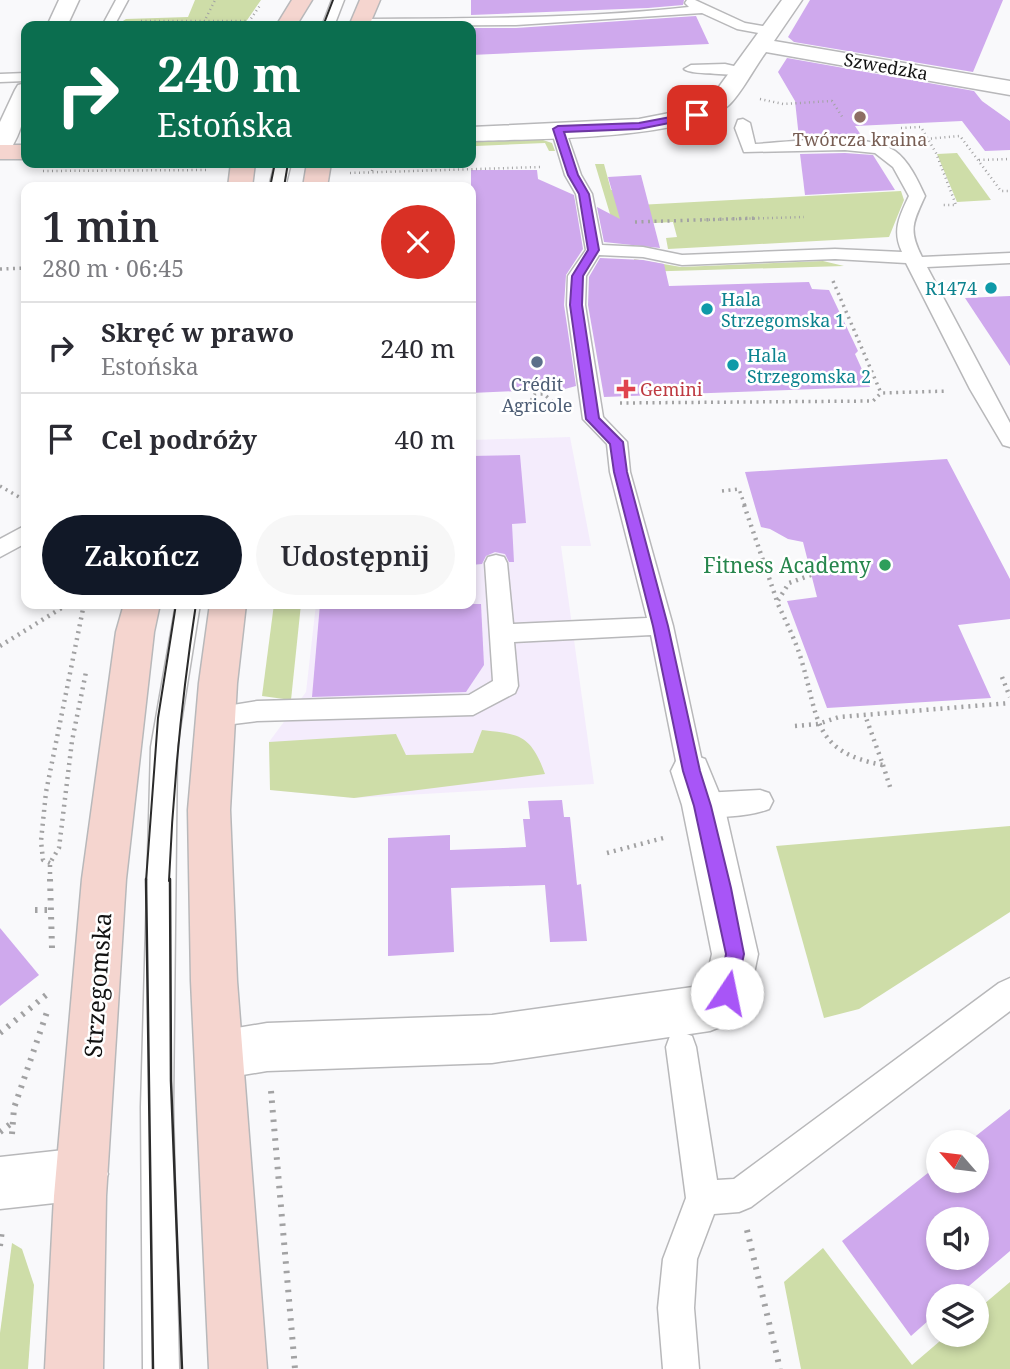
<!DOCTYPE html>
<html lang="pl">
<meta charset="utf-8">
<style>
:root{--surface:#fff;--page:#f7f7f7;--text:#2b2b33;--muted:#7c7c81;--line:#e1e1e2;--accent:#111827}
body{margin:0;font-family:"Noto Serif",serif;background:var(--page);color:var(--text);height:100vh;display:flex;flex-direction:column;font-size:26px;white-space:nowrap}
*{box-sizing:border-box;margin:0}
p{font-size:23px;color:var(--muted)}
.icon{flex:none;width:38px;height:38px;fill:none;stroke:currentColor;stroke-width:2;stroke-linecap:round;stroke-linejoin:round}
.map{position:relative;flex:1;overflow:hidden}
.details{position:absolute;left:21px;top:182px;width:455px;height:427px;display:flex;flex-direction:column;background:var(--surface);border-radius:14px;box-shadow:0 4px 10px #0003}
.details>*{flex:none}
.banner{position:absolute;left:21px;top:21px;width:455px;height:147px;border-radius:14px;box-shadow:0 4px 10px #0003;background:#0b6e4f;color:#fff;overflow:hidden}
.needle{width:46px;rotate:298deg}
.fabs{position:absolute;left:926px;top:1130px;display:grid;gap:14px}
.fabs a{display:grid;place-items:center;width:63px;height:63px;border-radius:50%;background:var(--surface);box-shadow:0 4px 10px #0003;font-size:35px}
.pin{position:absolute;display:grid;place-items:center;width:60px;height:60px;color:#fff;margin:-30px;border-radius:14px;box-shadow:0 4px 10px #0006}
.me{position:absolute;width:77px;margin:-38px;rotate:11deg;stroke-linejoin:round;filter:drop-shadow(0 0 5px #0008)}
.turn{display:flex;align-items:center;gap:24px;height:147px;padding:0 21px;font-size:32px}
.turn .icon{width:91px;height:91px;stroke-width:2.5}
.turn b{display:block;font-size:49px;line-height:60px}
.round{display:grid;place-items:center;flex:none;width:74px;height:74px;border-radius:37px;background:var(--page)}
.head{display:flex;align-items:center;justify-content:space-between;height:119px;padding:0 21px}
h1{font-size:42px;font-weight:600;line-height:52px}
.cta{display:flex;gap:14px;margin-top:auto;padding:14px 21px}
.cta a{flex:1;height:80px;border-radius:42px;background:var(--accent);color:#fff;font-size:28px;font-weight:600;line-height:80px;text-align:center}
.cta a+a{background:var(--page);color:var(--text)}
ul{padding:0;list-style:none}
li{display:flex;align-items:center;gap:21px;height:91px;padding:0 21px;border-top:2px solid var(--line)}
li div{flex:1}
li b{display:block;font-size:26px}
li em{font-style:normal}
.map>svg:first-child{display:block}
</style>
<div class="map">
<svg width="1010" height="1369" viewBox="0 0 1010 1369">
<rect width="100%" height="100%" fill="#f9f9fb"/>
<polygon fill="#f4ecfc" points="570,437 591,546 561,546 594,784 354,798 271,790 269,742 306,692 316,604 471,604 471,440"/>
<g fill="#cedda8">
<polygon points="195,0 261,0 243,26 115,26 126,19 188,17"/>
<polygon points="534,137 552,143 555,151 549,151 545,143 476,146 471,153 471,141"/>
<polygon points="957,153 991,200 957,202 937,154"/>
<polygon points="595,164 604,164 611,190 632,189 638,205 901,191 904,200 889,237 668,249 666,238 677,237 673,222 621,225 610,214"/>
<polygon points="634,259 681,267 823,261 844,266 637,272"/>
<polygon points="274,604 301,604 291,700 262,696"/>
<path d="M482,730c38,4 49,5 63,44l-191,24 -84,-8 -1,-48 127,-8 10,21 67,-2z"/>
<polygon points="1010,826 1010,912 859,1009 824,1018 776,846"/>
<polygon points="12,1243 22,1249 34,1285 28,1369 0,1369 0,1333"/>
<polygon points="823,1248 912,1365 947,1335 976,1335 977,1310 1010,1282 1010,1369 801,1369 784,1282"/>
</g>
<g fill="#cfa9ed" fill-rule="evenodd">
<polygon points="471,0 684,0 683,5 648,8 471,15"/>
<polygon points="810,0 1003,0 973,72 794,42 788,37"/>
<polygon points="696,16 709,44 471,55 471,28 516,28"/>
<polygon points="787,58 974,91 982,101 1010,121 1010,150 985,151 962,121 855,126 863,138 799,138 795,101 778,72"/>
<polygon points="845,153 873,155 895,190 805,195 800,154"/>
<polygon points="471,170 537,170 538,179 574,195 583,249 566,275 564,305 576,386 565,389 471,393"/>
<polygon points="641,175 660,248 604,242 597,207 620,219 608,177"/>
<polygon points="600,258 643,260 664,264 669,286 809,282 812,289 829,290 858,351 855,354 870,387 604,397 588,305 589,277"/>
<polygon points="1010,296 1010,366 965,298"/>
<polygon points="520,455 526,523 512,524 514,562 509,562 505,554 495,552 486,556 482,564 471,565 471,456"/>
<polygon points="947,459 1010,579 1010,619 958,625 991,698 827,708 787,601 817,597 803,542 788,539 770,529 761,527 745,472"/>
<polygon points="320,604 481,604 484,665 466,692 312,697"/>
<polygon points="562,800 564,817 570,817 577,885 581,884 587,941 550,942 545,885 451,888 454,952 388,956 388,838 450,835 450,850 526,847 523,819 530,819 528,801"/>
<polygon points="0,928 39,975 0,1006"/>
<path d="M1010,1109v142l-54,46h-18v15l-27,24 -69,-95 96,-76v16h38v-38h-9zM938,1220h38v38h-38z"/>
</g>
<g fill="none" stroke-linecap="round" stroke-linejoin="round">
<g stroke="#b8b8ba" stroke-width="3">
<g id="lane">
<polygon points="116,0 128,0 114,26 102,26"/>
<polygon points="332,0 344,0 334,26 322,26"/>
<path d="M687,0h8l50,23 30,5 2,3 -7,4 -33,-6 -35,-16 -186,12 -159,1 -3,-3 6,-4c109,-1 220,0 329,-12l-4,-4z"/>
<path d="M725,64l22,5 2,3 -7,4c-15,-3 -51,-1 -58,-7l7,-4z"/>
<polygon points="26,73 26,81 0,82 0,74"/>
<path d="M743,119l7,4 5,21c36,-2 109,-13 140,7 14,10 23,30 30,45 -12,26 -17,34 -3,61l88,-4v10l-83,4 83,156v24l-7,-2 -33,-56 -64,-126 -71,-4 -153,6 -39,-8 -44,-2 -13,21 -1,29 18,112 24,25 3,30 43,154 31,145 -4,8 -9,3 -9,-3 -4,-8 -27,-136 -137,7 4,44 -3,7 -42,22 -216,6 -40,5 -9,-3 -4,-7 4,-7 49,-8 212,-6 24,-14 -8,-118 3,-6 8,-2 8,2 3,6 6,61 134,-6 -37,-146 -3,-28 -24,-25 -16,-114 1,-29 18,-26 -10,-56 -11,-19 -14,-46 7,-4 7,4 16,46 11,19 10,51 41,2 39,8 153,-6 67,3c-10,-21 -3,-35 7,-56l-16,-29 -18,-14 -30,-3 -101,2 -9,-24 3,-8z"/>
<polygon points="275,163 291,163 285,187 269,187"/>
<polygon points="26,525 26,543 0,557 0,539"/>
<polygon points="176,604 200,604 177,747 173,1107 179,1369 143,1369 141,1107 151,747"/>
<path d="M760,790l9,3 4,8 -4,8c-19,7 -56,11 -75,4l-4,-8 4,-8 9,-4z"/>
<polygon points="1010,978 1010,1011 751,1207 739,1212 714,1214 697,1259 694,1308 699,1369 663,1369 658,1308 663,1259 686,1198 666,1047 670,1036 681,1032 692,1036 696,1047 717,1180 734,1179 999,983"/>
</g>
</g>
<g stroke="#b8b8ba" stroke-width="3">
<g id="street">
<polygon points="59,0 79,0 67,26 47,26"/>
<path d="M782,0h20l-28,41 236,40v14l-244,-43c-12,16 -23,39 -37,53 -38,35 -203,34 -258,36v-14l168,-8 51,-10 23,-14z"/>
<path d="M26,83c1,26 -3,48 -18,70l-8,2v-33l15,-32 3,-5z"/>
<polygon points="691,754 705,759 724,805 758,954 750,993 744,1009 727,1024 710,1031 492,1063 267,1071 219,1079 202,1072 195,1055 202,1038 219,1031 267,1023 492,1015 700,986 706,980 712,954 682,805 671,771 677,759"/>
<polygon points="82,1148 100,1156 108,1174 100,1192 82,1200 0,1209 0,1157"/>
</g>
</g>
<g stroke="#b8b8ba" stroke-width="3">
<g id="secondary">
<polygon points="292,0 312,0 296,26 276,26"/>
<polygon points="360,0 380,0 369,26 349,26"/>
<rect x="0" y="145" width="26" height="14"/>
<polygon points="231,163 255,163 252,187 228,187"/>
<polygon points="307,163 331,163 327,187 303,187"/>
<polygon points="124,604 160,604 154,632 126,879 106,1196 103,1369 45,1369 54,1196 82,879 116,632"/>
<polygon points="210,604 246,604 237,683 230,810 237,981 267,1369 209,1369 191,981 188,810 199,683"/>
</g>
</g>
<g stroke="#a2a2a3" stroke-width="2.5" stroke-dasharray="1 3.5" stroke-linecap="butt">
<polyline points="141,21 249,21"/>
<polyline points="204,22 215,0"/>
<polyline points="246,26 261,4"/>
<polyline points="760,99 783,104 832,101 843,118"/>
<polyline points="901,128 921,127 936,153 956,205 942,205"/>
<polyline points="913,140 960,136 1001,191 1010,191"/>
<polyline points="979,160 1010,159"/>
<polyline points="43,171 209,170"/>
<polyline points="372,171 374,163"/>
<polyline points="350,173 540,167"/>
<polyline points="700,220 804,217"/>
</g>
<g stroke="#a2a2a3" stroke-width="3.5" stroke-dasharray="2 4.5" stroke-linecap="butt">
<polyline points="635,222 759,218"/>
<polyline points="0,269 26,268"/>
<polyline points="833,281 881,393"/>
<polyline points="620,403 873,401 881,393 948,391"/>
<polyline points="528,406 535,394 544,394 556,405"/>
<polyline points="0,486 26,501"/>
<polyline points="722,491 739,489 745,506"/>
</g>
<g stroke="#a2a2a3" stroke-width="4.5" stroke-dasharray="2 5" stroke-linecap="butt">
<polyline points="744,505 777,601"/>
<path d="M811,575l-22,8 -12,19c9,20 19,39 25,60 17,58 11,90 81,103l-18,-50"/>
<polyline points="0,646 68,604"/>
<polyline points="1002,677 1010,697"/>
<polyline points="795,726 818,724 839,717 1010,703"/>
<polyline points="883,765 891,790"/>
<polyline points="607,853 667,837"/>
<polyline points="50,863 43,860 41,841 46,792 84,604"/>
<polyline points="50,881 50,863 59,848 72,741 86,672"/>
</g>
<g stroke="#a2a2a3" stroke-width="6" stroke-dasharray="2.5 7" stroke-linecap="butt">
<polyline points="50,879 52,948"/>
<polyline points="35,910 49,910"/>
<polyline points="0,1033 51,991"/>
<polyline points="271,1091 295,1369"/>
<polyline points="0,1132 13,1122"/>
<polyline points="12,1134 14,1108 47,1012"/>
<polyline points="747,1230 780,1369"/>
<polyline points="0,1246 2,1230"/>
</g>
<use href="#lane" fill="#fff" fill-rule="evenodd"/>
<use href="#street" fill="#fff" fill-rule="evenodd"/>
<use href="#secondary" fill="#f5d5cf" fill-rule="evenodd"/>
<g stroke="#2b2b2b" stroke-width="2">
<polyline points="323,26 333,0"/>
<polyline points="270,187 275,163"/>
<polyline points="284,187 288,163"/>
<polyline points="146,881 158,718 176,604"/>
<path d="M169,881c4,-94 13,-185 27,-277"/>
</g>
<g stroke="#2b2b2b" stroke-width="2.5">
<polyline points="146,879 153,1369"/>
<polyline points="170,879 171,1081 182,1369"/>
</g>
</g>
<polygon fill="#a855f7" stroke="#6d37a1" stroke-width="2" points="697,112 700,113 700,117 639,129 564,132 578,175 589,194 599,250 583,276 582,305 599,418 623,442 627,472 668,626 700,771 711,806 731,888 744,954 734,1000 727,1002 720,1000 718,993 726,954 694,806 683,771 653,626 614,472 610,444 586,419 570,305 572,276 588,250 579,194 568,175 553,129 558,126 639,123"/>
<circle fill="#8d6e63" stroke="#fff" stroke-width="2.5" cx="860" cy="117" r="7"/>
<g fill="#0f9aa8" stroke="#fff" stroke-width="2.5">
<circle cx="991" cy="288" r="7"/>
<circle cx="707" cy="309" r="7"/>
<circle cx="733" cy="365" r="7"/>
</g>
<circle fill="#5c6f8a" stroke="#fff" stroke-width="2.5" cx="537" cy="362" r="7"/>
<path fill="#e0444e" stroke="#fff" stroke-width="2.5" d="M622.5 378.5h7v7h7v7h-7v7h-7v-7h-7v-7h7z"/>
<circle fill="#2e9e5b" stroke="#fff" stroke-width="2.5" cx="885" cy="565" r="7"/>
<g text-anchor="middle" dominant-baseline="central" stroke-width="5" stroke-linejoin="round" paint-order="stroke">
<g font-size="18" fill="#121212" stroke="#fff">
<text transform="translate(886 66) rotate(10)">Szwedzka</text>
</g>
<g font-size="18" fill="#785e54" stroke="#fff">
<text x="860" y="139">Twórcza kraina</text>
</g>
<g font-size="18" fill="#0d838f" stroke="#fff" text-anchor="start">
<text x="977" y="288" text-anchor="end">R1474</text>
<text x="721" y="299">Hala<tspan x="721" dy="21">Strzegomska 1</tspan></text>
<text x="747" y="355">Hala<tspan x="747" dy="21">Strzegomska 2</tspan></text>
</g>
<g font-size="18" fill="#4e5e75" stroke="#fff">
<text x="537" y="384">Crédit<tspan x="537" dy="21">Agricole</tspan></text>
</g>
<g font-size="18" fill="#be3a42" stroke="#fff" text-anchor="start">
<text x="640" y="389">Gemini</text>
</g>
<g font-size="21" fill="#27864d" stroke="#fff" text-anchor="end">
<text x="871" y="565">Fitness Academy</text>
</g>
<g font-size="24" fill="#121212" stroke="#fff">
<text transform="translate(97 985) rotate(-86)">Strzegomska</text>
</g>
</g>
</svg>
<div class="fabs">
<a><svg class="needle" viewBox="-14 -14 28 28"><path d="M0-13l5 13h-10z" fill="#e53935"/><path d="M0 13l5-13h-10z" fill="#7c7c81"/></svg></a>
<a><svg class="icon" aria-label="sound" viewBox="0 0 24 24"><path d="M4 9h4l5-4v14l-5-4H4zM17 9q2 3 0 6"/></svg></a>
<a><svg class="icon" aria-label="layers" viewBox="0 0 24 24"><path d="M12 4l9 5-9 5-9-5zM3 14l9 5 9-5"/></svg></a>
</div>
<div class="pin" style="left:697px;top:115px;background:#d93025"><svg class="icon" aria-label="arrive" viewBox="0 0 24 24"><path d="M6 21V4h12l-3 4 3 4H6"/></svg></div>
<svg class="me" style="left:727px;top:993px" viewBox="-20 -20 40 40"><circle r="19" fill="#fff"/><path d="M0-13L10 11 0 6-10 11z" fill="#a855f7"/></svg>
<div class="banner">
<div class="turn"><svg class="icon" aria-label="right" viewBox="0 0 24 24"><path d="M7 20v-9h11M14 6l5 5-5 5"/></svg><div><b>240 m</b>Estońska</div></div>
</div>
<section class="details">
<div class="head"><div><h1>1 min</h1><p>280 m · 06:45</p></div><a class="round" style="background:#d93025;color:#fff"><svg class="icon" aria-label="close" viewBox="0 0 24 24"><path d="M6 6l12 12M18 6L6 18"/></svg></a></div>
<ul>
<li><svg class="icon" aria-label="right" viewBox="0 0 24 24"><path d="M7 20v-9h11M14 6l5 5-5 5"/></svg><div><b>Skręć w prawo</b><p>Estońska</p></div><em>240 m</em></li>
<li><svg class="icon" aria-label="arrive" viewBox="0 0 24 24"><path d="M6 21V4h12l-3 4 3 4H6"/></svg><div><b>Cel podróży</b></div><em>40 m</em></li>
</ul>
<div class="cta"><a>Zakończ</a><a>Udostępnij</a></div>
</section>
</div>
